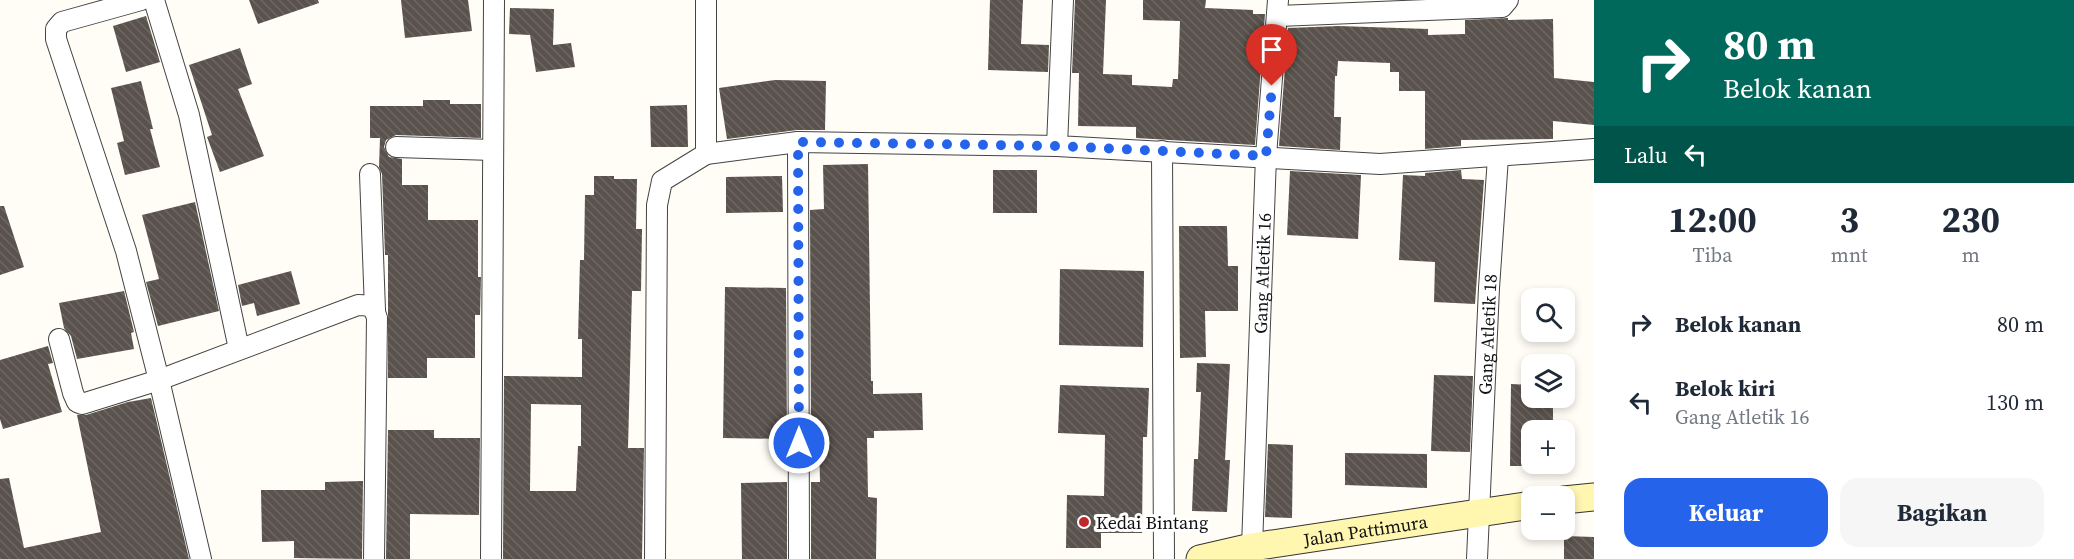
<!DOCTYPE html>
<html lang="id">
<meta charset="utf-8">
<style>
:root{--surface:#fff;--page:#f6f6f7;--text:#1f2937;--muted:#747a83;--accent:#2563eb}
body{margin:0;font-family:"Source Serif 4",serif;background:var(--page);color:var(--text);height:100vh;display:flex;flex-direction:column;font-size:22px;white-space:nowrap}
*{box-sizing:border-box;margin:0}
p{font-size:20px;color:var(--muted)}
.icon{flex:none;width:33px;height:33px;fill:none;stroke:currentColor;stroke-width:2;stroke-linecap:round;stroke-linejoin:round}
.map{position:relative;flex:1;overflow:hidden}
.drawer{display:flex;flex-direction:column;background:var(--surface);width:480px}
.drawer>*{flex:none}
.top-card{background:#00695c;color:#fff;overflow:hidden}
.controls{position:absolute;left:1521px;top:288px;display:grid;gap:12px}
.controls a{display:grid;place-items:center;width:54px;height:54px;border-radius:12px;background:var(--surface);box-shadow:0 3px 9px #0003;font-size:30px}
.pin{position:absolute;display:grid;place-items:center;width:51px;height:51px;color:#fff;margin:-62px -26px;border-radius:50% 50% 50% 0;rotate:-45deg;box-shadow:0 0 6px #0007}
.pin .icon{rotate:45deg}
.me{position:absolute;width:66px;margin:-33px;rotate:0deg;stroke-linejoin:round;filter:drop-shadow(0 0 4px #0008)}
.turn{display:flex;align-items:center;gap:21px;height:126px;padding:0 30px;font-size:27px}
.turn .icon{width:78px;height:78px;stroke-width:2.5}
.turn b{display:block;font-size:42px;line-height:51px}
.then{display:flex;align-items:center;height:57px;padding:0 30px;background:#0003;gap:12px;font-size:22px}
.eta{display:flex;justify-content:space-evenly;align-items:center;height:102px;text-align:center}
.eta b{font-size:36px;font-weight:700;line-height:42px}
.button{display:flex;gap:12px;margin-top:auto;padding:12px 30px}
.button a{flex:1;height:69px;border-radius:18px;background:var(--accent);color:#fff;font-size:24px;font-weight:700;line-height:69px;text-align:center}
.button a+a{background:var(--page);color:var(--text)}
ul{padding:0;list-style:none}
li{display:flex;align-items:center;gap:18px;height:78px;padding:0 30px}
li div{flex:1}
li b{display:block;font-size:22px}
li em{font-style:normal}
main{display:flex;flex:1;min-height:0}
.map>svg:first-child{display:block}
</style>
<main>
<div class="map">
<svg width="1594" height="559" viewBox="0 0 1594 559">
<defs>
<pattern id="building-back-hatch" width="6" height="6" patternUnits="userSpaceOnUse" patternTransform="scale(1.5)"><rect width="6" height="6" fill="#5a524d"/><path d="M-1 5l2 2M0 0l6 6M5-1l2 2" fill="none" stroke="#6d6662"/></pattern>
</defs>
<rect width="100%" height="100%" fill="#fffdf5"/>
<g fill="url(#building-back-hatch)" fill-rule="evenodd">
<polygon points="249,0 318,0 319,3 258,24"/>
<polygon points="401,0 468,0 472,31 405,38"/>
<polygon points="990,0 1023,0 1021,44 1049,45 1048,72 988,70"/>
<polygon points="1075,0 1106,0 1103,74 1132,75 1132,85 1172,87 1173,79 1178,79 1180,21 1143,20 1143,0 1206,0 1205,8 1253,10 1253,14 1265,14 1255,145 1136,138 1136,127 1078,126 1079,73 1072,73"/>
<polygon points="510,8 554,9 553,45 571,43 575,67 536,72 530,35 509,34"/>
<polygon points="146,16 160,62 126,72 113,26"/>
<polygon points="1508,18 1508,20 1553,19 1554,78 1594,82 1594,125 1553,121 1553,139 1461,140 1461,146 1425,149 1425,91 1399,91 1399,72 1390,72 1390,63 1338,61 1337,76 1335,76 1334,117 1341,117 1340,150 1279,146 1288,28 1339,26 1428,29 1428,35 1465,34 1465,20"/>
<polygon points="240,48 252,84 238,89 264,156 220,172 207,137 212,135 189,65"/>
<polygon points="775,80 826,81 825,130 797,130 727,139 719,88"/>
<polygon points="141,81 153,129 150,129 160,167 125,175 117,143 124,141 111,88"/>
<polygon points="423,100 450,100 450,104 481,104 481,138 396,135 386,140 384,147 389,157 402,159 402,185 428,185 428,220 478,220 478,277 481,277 480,315 475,315 475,358 427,358 427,378 388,378 388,255 385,255 382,174 379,167 380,138 370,138 370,106 423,106"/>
<polygon points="687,105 688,147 651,147 650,106"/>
<polygon points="868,164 871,381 873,381 873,394 922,393 923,430 874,431 874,438 867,438 868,497 877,498 876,559 811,559 811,482 820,482 819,439 811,439 810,210 824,209 823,165"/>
<rect x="993" y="170" width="44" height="43"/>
<polygon points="1461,170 1462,179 1484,180 1475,304 1434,302 1435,262 1399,260 1403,175 1425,176 1425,173"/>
<polygon points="1290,171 1361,175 1358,239 1287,235"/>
<path d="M594,176h20v3h23l-1,50h6l-1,62h-9l-4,157h16l-2,111h-139l1,-183 78,1v-38h-4l2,-79h4l1,-65h9zM531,404l50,1v41h-3l-2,45h-46z"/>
<polygon points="782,176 783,212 726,213 726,177"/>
<polygon points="195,202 219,311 158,326 146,282 159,279 142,215"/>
<polygon points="0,206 4,206 24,267 0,275"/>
<polygon points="1179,226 1227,226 1228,266 1238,266 1238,311 1205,311 1206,357 1180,358"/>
<polygon points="1060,269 1144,271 1143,347 1059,345"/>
<polygon points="291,271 300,304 257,316 254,303 242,306 238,285"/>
<polygon points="725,287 786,288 787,439 723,438"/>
<polygon points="124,291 134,332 131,333 134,349 77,359 71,336 64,328 59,303"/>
<polygon points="48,346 53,363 48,364 62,412 3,429 0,419 0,360"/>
<polygon points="1197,363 1230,364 1225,460 1230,460 1227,512 1192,511 1194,459 1198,459 1201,392 1196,392"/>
<polygon points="1434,375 1473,376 1470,452 1431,451"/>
<polygon points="1511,384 1532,385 1532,398 1553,398 1553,430 1532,430 1532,464 1552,464 1552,466 1510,466"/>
<polygon points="1060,385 1149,388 1147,437 1143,437 1142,533 1101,533 1101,548 1066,548 1067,495 1104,496 1105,435 1058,433"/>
<polygon points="151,398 189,559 0,559 0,479 9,478 24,548 101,532 77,415 86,415 128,402"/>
<polygon points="388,430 434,430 434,438 480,438 479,515 410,514 410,559 386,559"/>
<polygon points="1268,444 1293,445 1292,518 1265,517"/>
<polygon points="1345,453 1427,454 1427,488 1345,485"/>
<polygon points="363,481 362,559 294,558 294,541 262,542 261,490 325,490 325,482"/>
<polygon points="787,482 787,559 742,559 741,483"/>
<polygon points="1564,536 1594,537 1594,559 1564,559"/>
</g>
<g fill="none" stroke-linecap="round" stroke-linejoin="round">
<g stroke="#444" stroke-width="22">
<g id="street">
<polyline points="141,0 62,22 56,29 56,39 126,251 159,380 201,559"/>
<polyline points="154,0 189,115 239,349"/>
<polyline points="1063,0 1057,146 1380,164 1594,149"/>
<polyline points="1278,16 1502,7 1508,0"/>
<polyline points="798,142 799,559"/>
<polyline points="396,147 493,150"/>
<polyline points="1162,151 1164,559"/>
<polyline points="706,154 798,142 1057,146"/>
<polyline points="370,174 375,310"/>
<path d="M59,339l14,54 4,9 5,2 77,-24 199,-75c12,0 16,2 19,13l-3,241"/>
<path id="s1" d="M1252,547l14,-391 12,-156"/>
<polyline points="491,559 494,0"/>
<polyline points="655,559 657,205 662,181 706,154 706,0"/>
<path id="s2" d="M1477,559l12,-271 9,-131"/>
</g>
</g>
<g stroke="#333" stroke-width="29">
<g id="secondary">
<polyline points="1564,500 1594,497"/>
<path id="s3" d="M1200,559l52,-12 280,-42"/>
</g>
</g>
<use href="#street" stroke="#fff" stroke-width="20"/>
<use href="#secondary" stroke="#fff6b0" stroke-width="27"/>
</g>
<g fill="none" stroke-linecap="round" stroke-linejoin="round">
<polyline stroke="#2563eb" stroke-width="10" stroke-dasharray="0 18" points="799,443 798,142 1057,146 1266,156 1272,86"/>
</g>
<circle fill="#c4262e" stroke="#fff" stroke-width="2" cx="1084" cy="522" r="6"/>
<g text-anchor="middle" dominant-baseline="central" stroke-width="6" stroke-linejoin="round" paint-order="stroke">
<g font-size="18" fill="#111" stroke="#fff">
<text stroke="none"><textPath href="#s1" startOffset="274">Gang Atletik 16</textPath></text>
<text stroke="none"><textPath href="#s2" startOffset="225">Gang Atletik 18</textPath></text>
<text stroke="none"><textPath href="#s3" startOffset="168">Jalan Pattimura</textPath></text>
</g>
<g font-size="18" fill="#111" stroke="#fff" text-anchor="start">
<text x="1096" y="522">Kedai Bintang</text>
</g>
</g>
</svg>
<div class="controls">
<a><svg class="icon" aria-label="search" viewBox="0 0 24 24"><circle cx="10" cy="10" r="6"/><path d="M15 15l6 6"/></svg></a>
<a><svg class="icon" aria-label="layers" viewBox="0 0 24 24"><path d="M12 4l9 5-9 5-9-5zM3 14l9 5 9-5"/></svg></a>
<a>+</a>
<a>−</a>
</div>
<div class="pin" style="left:1272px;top:86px;background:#d93025"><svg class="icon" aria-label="arrive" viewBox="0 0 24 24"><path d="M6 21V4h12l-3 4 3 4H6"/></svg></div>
<svg class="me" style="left:799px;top:443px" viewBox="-20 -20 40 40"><circle r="17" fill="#2563eb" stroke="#fff" stroke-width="3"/><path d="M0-11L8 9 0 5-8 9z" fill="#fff"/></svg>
</div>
<section class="drawer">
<div class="top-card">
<div class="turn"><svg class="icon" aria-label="right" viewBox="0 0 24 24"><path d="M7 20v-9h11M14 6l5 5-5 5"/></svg><div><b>80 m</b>Belok kanan</div></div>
<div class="then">Lalu<svg class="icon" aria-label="left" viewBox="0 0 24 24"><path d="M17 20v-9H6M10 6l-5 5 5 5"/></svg></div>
</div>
<div class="eta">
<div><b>12:00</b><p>Tiba</p></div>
<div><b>3</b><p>mnt</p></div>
<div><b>230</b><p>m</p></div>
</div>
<ul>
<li><svg class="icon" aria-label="right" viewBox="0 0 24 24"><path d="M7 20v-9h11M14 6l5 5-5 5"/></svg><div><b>Belok kanan</b></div><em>80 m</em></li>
<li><svg class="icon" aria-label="left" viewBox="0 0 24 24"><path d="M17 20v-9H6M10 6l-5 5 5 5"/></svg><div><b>Belok kiri</b><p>Gang Atletik 16</p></div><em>130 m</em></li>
</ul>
<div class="button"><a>Keluar</a><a>Bagikan</a></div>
</section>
</main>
